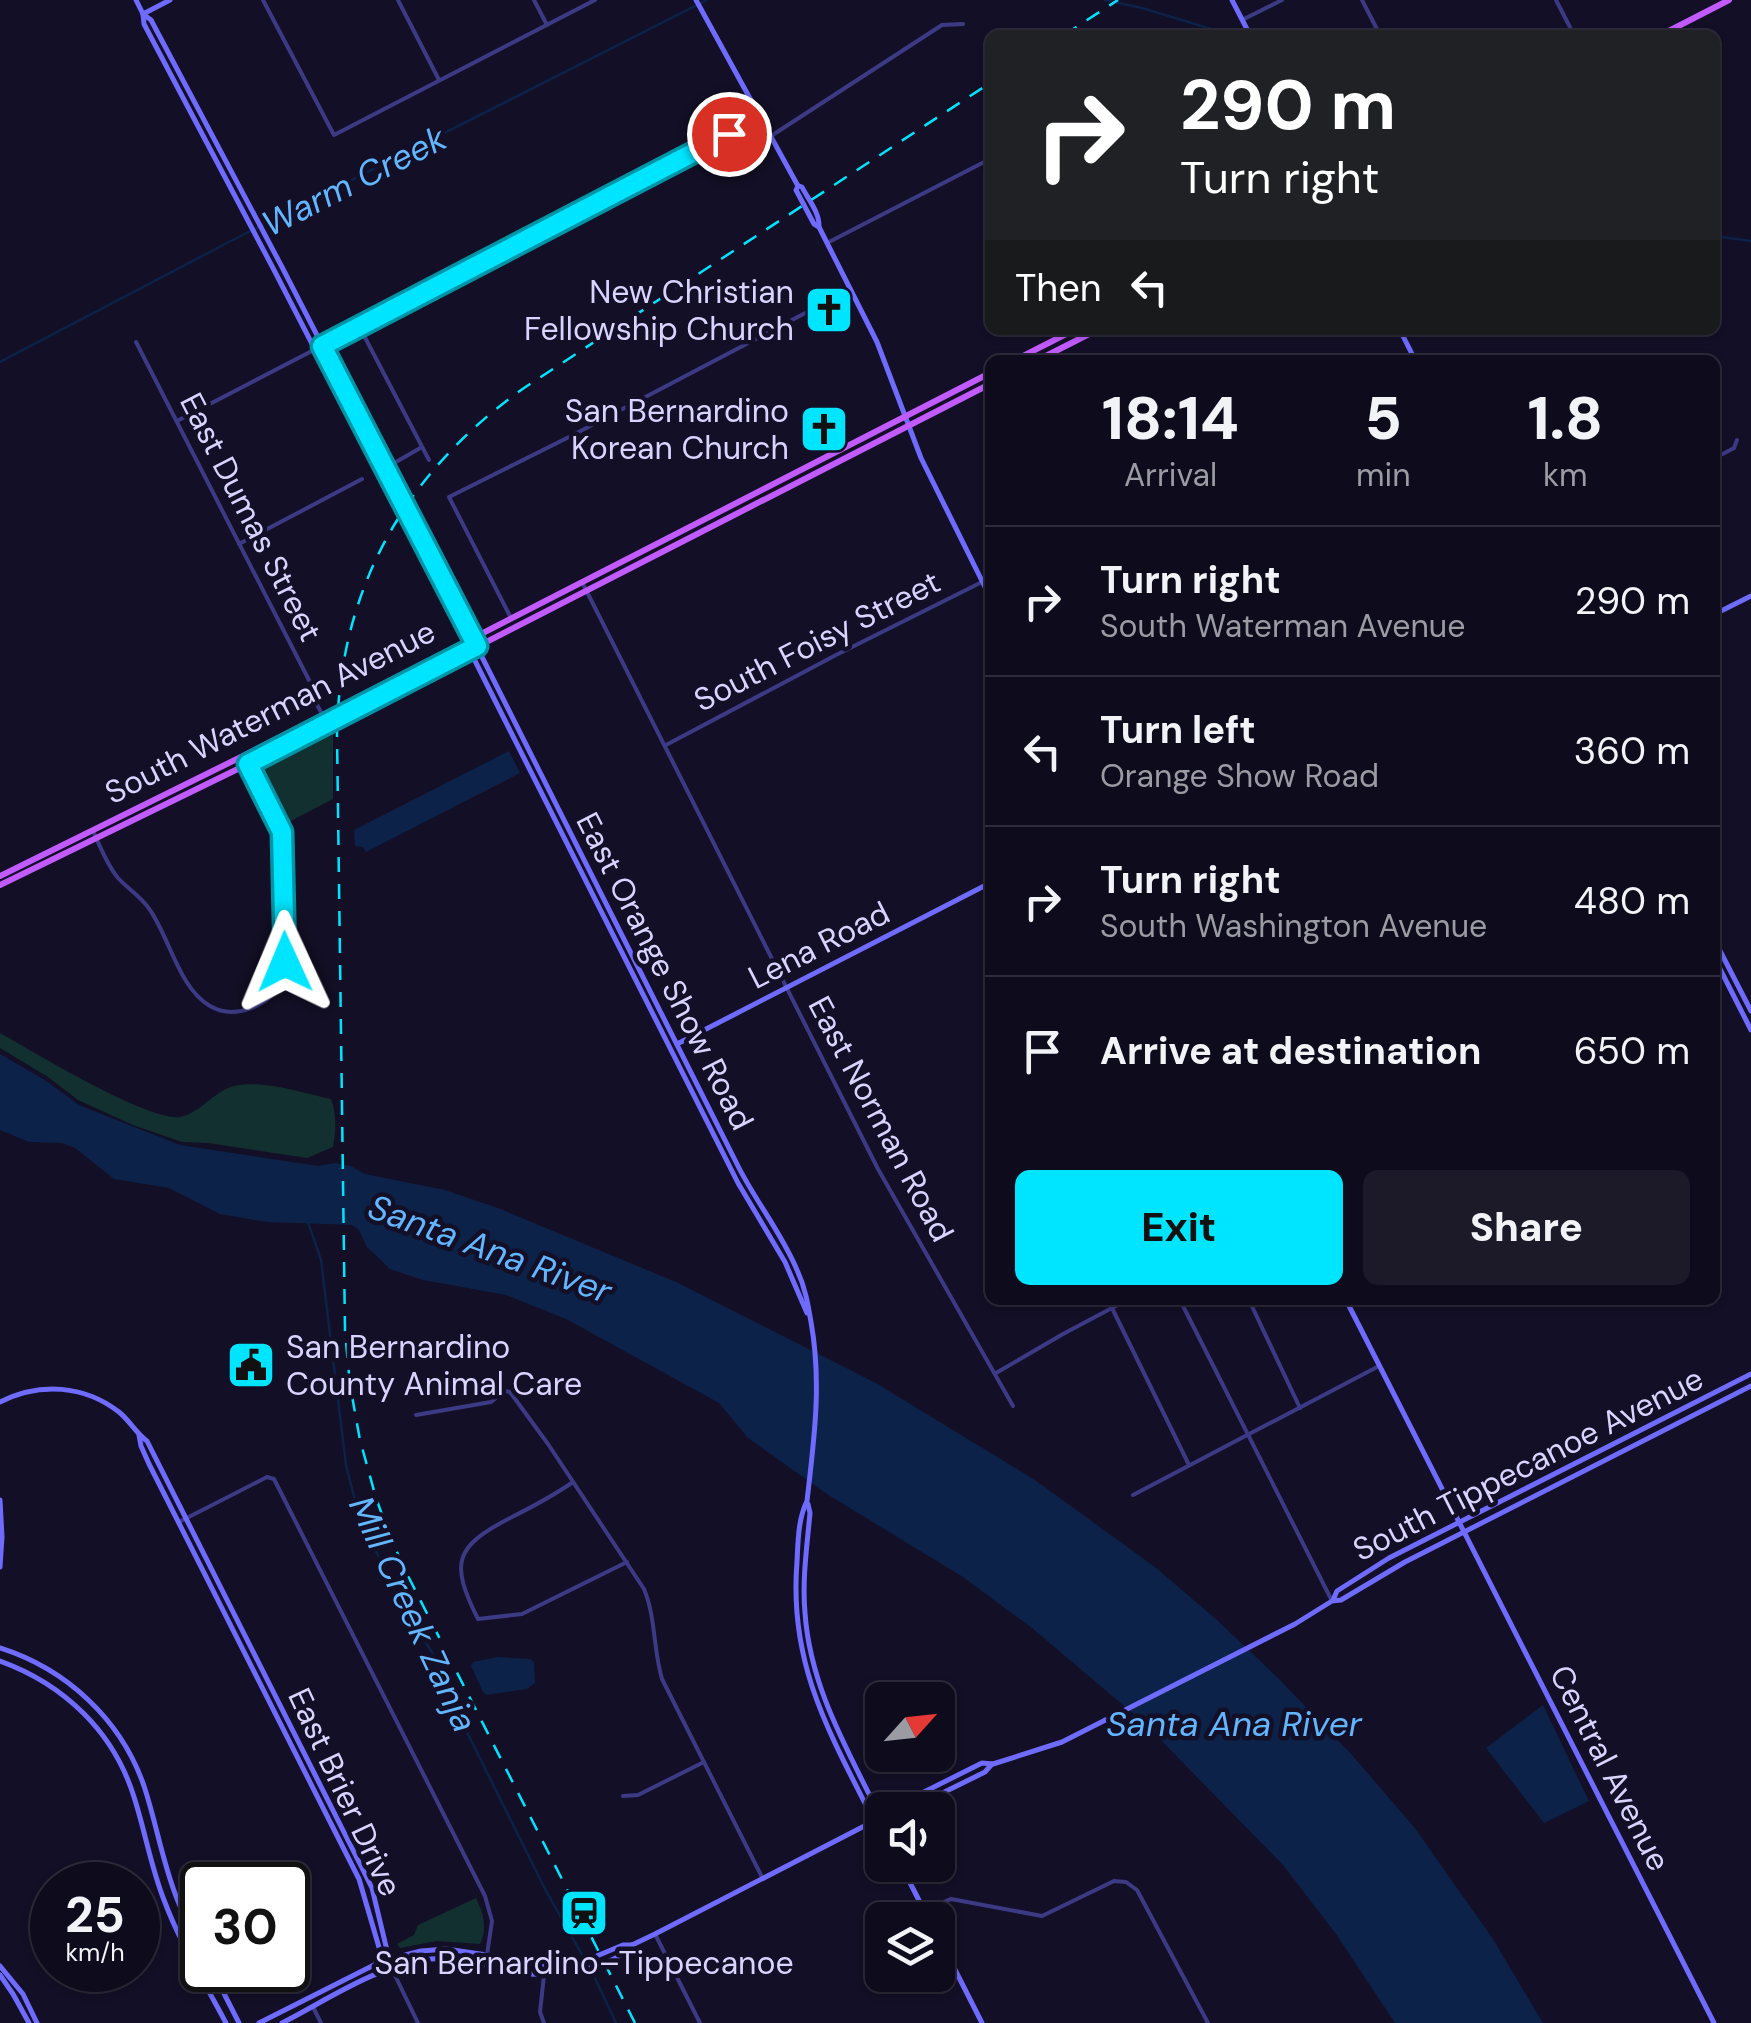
<!DOCTYPE html>
<meta charset="utf-8">
<style>
:root{--surface:#0e0b1c;--page:#1c1929;--text:#f1f3f6;--muted:#9b9ba3;--line:#2e2b3b;--accent:#00e5ff}
body{margin:0;font-family:"DM Sans",sans-serif;background:var(--page);color:var(--text);height:100vh;display:flex;flex-direction:column;font-size:38px;white-space:nowrap}
*{box-sizing:border-box;margin:0}
p{font-size:32px;color:var(--muted)}
.icon{flex:none;width:55px;height:55px;fill:none;stroke:currentColor;stroke-width:2;stroke-linecap:round;stroke-linejoin:round}
.map{position:relative;flex:1;overflow:hidden}
.drawer{position:absolute;left:985px;top:355px;width:735px;height:950px;display:flex;flex-direction:column;background:var(--surface);border-radius:15px;box-shadow:0 2px 8px #0004,0 0 0 2px var(--line)}
.drawer>*{flex:none}
.top-card{position:absolute;left:985px;top:30px;width:735px;height:305px;border-radius:15px;box-shadow:0 2px 8px #0004,0 0 0 2px var(--line);background:#202124;color:#fff;overflow:hidden}
.needle{width:65px;rotate:63deg}
.controls{position:absolute;left:865px;top:1682px;display:grid;gap:20px}
.controls a{display:grid;place-items:center;width:90px;height:90px;border-radius:15px;background:var(--surface);box-shadow:0 2px 8px #0004,0 0 0 2px var(--line);font-size:50px}
.speed{position:absolute;left:30px;top:1862px;display:flex;gap:20px;font-size:50px;font-weight:700;text-align:center}
.speed>*{display:grid;place-content:center;width:130px;height:130px;border-radius:50%;background:var(--surface);box-shadow:0 2px 8px #0004,0 0 0 2px var(--line);line-height:1}
.speed small{font-size:25px;font-weight:400}
.speed .limit{border:5px solid #111;border-radius:15px;background:#fff;color:#111}
.pin{position:absolute;display:grid;place-items:center;width:85px;height:85px;color:#fff;margin:-42px;border:5px solid #fff;border-radius:50%;box-shadow:0 2px 10px #0007}
.me{position:absolute;width:110px;margin:-55px;rotate:359deg;stroke-linejoin:round;filter:drop-shadow(0 0 8px #0008)}
.turn{display:flex;align-items:center;gap:35px;height:210px;padding:0 30px;font-size:45px}
.turn .icon{width:130px;height:130px;stroke-width:2.5}
.turn b{display:block;font-size:70px;line-height:85px}
.then{display:flex;align-items:center;height:95px;padding:0 30px;background:#0003;gap:20px;font-size:38px}
.eta{display:flex;justify-content:space-evenly;align-items:center;height:170px;text-align:center}
.eta b{font-size:60px;font-weight:800;line-height:70px}
.cta{display:flex;gap:20px;margin-top:auto;padding:20px 30px}
.cta a{flex:1;height:115px;border-radius:15px;background:var(--accent);color:#111;font-size:40px;font-weight:800;line-height:115px;text-align:center}
.cta a+a{background:var(--page);color:var(--text)}
ul{padding:0;list-style:none}
li{display:flex;align-items:center;gap:30px;height:150px;padding:0 30px;border-top:2px solid var(--line)}
li div{flex:1}
li b{display:block;font-size:38px}
li em{font-style:normal}
.map>svg:first-child{display:block}
</style>
<div class="map">
<svg width="1751" height="2023" viewBox="0 0 1751 2023">
<rect width="100%" height="100%" fill="#130f26"/>
<g fill="#12302f">
<polygon points="333,727 333,799 287,823 261,769 263,763"/>
<path d="M0,1033c32,18 149,89 180,84 17,-3 31,-21 46,-28 27,-13 76,4 105,10 6,17 5,31 2,48l-26,11 -99,-15 -26,-1 -49,-17 -55,-25 -30,-23 -48,-29z"/>
<path d="M476,1898c7,14 12,31 4,46l-43,-3 -37,7 -3,-4 17,-9 4,-10z"/>
</g>
<g fill="#0c2248">
<polygon points="509,751 520,773 366,852 363,847 355,846 354,830"/>
<polygon points="0,1054 45,1080 79,1105 180,1145 318,1166 335,1163 351,1166 365,1174 445,1190 498,1208 676,1282 876,1383 1035,1480 1155,1567 1217,1620 1279,1679 1352,1755 1414,1827 1493,1939 1543,2023 1395,2023 1336,1934 1283,1865 1143,1722 1032,1628 963,1577 830,1496 748,1438 719,1403 566,1319 506,1295 423,1280 390,1269 367,1247 359,1230 352,1225 267,1222 220,1214 169,1188 114,1179 75,1148 62,1143 29,1142 0,1130"/>
<polygon points="497,1657 530,1659 534,1662 535,1683 527,1689 487,1695 483,1692 471,1666 473,1662"/>
<polygon points="1543,1705 1589,1801 1544,1823 1486,1748"/>
</g>
<g fill="none" stroke-linecap="round" stroke-linejoin="round">
<g stroke="#0c2248" stroke-width="2.5">
<polyline points="1105,0 1142,8 1231,35"/>
<polyline points="1715,236 1751,241"/>
<polyline points="0,362 227,243 707,0"/>
<polyline points="308,1222 321,1260 346,1465 359,1516 398,1597 433,1654 446,1690 545,1889 594,1976 616,2023"/>
</g>
<g stroke="#3d3a85" stroke-width="4">
<polyline points="263,0 334,135 595,0"/>
<polyline points="398,0 439,80"/>
<polyline points="534,0 547,25"/>
<polyline points="1362,0 1380,35"/>
<polyline points="1556,0 1574,35"/>
<polyline points="1242,20 1282,0"/>
<polyline points="771,136 942,25 963,24"/>
<polyline points="827,243 990,159"/>
<polyline points="359,326 429,460"/>
<polyline points="136,342 312,686 315,701 322,714"/>
<polyline points="177,421 761,118"/>
<polyline points="1715,458 1734,448 1737,440"/>
<polyline points="396,462 422,447"/>
<polyline points="239,544 362,479"/>
<polyline points="582,582 878,1169 1013,1406"/>
<polyline points="511,618 449,497 573,435 851,289"/>
<polyline points="666,745 836,655 990,578"/>
<path d="M93,831c7,15 14,34 25,47 10,11 24,19 32,32 20,29 29,78 60,96 24,14 59,1 71,-24 7,-16 5,-133 1,-152 -7,-26 -27,-50 -37,-75"/>
<polyline points="1180,1300 1331,1599"/>
<polyline points="1249,1300 1300,1408"/>
<polyline points="1112,1308 1189,1465"/>
<polyline points="996,1373 1063,1334 1127,1300"/>
<path d="M416,1415l75,-13 14,-11 5,1 38,52 96,145c12,29 9,60 18,90l101,200"/>
<path d="M573,1482c-20,14 -41,25 -63,36 -56,29 -60,45 -32,101l44,-5 105,-52"/>
<polyline points="1133,1495 1379,1366"/>
<polyline points="179,1522 267,1477 274,1479 485,1896 492,1921 487,1955"/>
<polyline points="623,1796 638,1795 704,1762"/>
<polyline points="924,1910 951,1899 1042,1916 1114,1881 1126,1882 1137,1890 1208,2023"/>
<polyline points="655,1934 700,2023"/>
<polyline points="391,1967 418,2023"/>
<polyline points="313,2007 321,2023"/>
<polyline points="544,2023 540,2012 545,1966"/>
</g>
<g stroke="#6f6bff" stroke-width="5">
<polyline points="136,0 143,14 144,24 274,270 465,641 738,1183 785,1262 807,1313"/>
<polyline points="696,0 798,186 796,190 814,224 819,227 877,342 921,458 990,597"/>
<polyline points="1232,0 1250,35"/>
<path d="M143,14l8,6 131,247 195,380 262,521c18,35 43,66 58,102 8,17 11,34 14,52 11,61 3,118 -4,179 -9,18 -9,41 -10,61 -8,98 29,165 72,249l9,8"/>
<polyline points="143,14 170,0"/>
<path d="M799,186l3,1c6,12 18,26 17,40"/>
<polyline points="1400,330 1415,360"/>
<polyline points="1715,614 1751,596"/>
<polyline points="1715,941 1751,1011"/>
<polyline points="1715,959 1751,1030"/>
<polyline points="677,1044 990,883"/>
<polyline points="1346,1300 1714,2023"/>
<path d="M0,1402c40,-20 84,-17 119,10 11,9 17,21 28,29l219,435 6,12 19,79"/>
<polyline points="139,1435 141,1446 149,1464 359,1879 383,1961"/>
<polyline points="0,1500 2,1537 0,1567"/>
<path d="M808,1504l2,9c-3,33 -8,67 -5,100 5,72 40,132 71,195l2,11 4,9"/>
<polyline points="1333,1600 1337,1591 1389,1558 1751,1374"/>
<path d="M0,1648c66,21 121,71 144,138 12,36 18,74 32,110 7,19 17,37 26,56"/>
<path d="M0,1661c64,23 114,71 134,136 11,34 17,70 30,103 16,43 41,83 62,123"/>
<polyline points="888,1810 982,1763 993,1764 1062,1742 1295,1624 1332,1601 1341,1600 1405,1562 1751,1386"/>
<polyline points="908,1810 985,1772 992,1764"/>
<polyline points="901,1865 929,1920"/>
<polyline points="938,1936 982,2023"/>
<polyline points="0,1966 23,1994 37,2023"/>
<polyline points="212,1970 239,2023"/>
<polyline points="0,1975 13,1994 29,2023"/>
<polyline points="259,2023 382,1961 421,1951 446,1949 487,1955 527,1964 571,1964 592,1958 623,1945 632,1945 655,1934 878,1819 882,1815"/>
<path d="M282,2023c47,-24 95,-58 149,-64 30,-3 55,8 84,13 28,5 58,2 85,-7 12,-5 24,-10 32,-20"/>
</g>
<g stroke="#c25bff" stroke-width="6">
<polyline points="1661,35 1729,0"/>
<polyline points="1015,360 1074,330"/>
<polyline points="1038,360 1097,330"/>
<polyline points="0,876 245,755 990,373"/>
<polyline points="0,885 248,764 990,384"/>
</g>
<g stroke="#00e5ff" stroke-width="2.5" stroke-dasharray="15 12" stroke-linecap="butt">
<polyline points="1064,35 1118,0"/>
<path d="M635,2023l-227,-447 -17,-37 -15,-41 -16,-58 -10,-55 -5,-54 -8,-596c2,-146 68,-263 187,-347l466,-305"/>
</g>
</g>
<g fill="none" stroke-linecap="round" stroke-linejoin="round">
<g stroke="#0095a6" stroke-width="25">
<polyline id="route" points="285,962 282,832 248,764 477,646 322,346 729,134"/>
</g>
<use href="#route" stroke="#00e5ff" stroke-width="18"/>
</g>
<defs>
<g id="church-square" transform="scale(2.5)"><rect x="-9" y="-9" width="18" height="18" rx="4" fill="#00e5ff" stroke="#130f26"/><path d="M-1.2-6h2.4v3.5h3.3v2.4h-3.3V6h-2.4V-.1h-3.3v-2.4h3.3Z" fill="#111"/></g>
<g id="civic-square" transform="scale(2.5)"><rect x="-9" y="-9" width="18" height="18" rx="4" fill="#00e5ff" stroke="#130f26"/><path d="M-.6-6.5H3V-4.5H.6V-3L4-1V1h2V6H-6V1h2V-1L-.6-3ZM-1.2 2.5V6h2.4V2.5Z" fill="#111"/></g>
<g id="station-square" transform="scale(2.5)"><rect x="-9" y="-9" width="18" height="18" rx="4" fill="#00e5ff" stroke="#130f26"/><path d="M-3-6H3Q5-6 5-4V2Q5 4 3 4L4.5 6H3L1.5 4h-3L-3 6H-4.5L-3 4Q-5 4-5 2V-4Q-5-6-3-6ZM-3.5-4v3h7v-3ZM-3.5 1v1.5H-2V1ZM2 1v1.5H3.5V1Z" fill="#111"/></g>
</defs>
<g fill-rule="evenodd">
<use href="#church-square" x="829" y="310"/>
<use href="#church-square" x="824" y="429"/>
<use href="#civic-square" x="251" y="1365"/>
<use href="#station-square" x="584" y="1913"/>
</g>
<g text-anchor="middle" dominant-baseline="central" stroke-width="9" stroke-linejoin="round" paint-order="stroke">
<g font-size="32" fill="#d9d4ff" stroke="#130f26" text-anchor="end">
<text x="794" y="292">New Christian<tspan x="794" dy="37">Fellowship Church</tspan></text>
<text x="789" y="411">San Bernardino<tspan x="789" dy="37">Korean Church</tspan></text>
<text x="286" y="1347" text-anchor="start">San Bernardino<tspan x="286" dy="37">County Animal Care</tspan></text>
<text x="584" y="1963" text-anchor="middle">San Bernardino–Tippecanoe</text>
</g>
<g font-size="32" fill="#d9d4ff" stroke="#130f26">
<text transform="translate(251 517) rotate(63)">East Dumas Street</text>
<text transform="translate(817 641) rotate(-27)">South Foisy Street</text>
<text transform="translate(270 712) rotate(-27)">South Waterman Avenue</text>
<text transform="translate(819 945) rotate(-27)">Lena Road</text>
<text transform="translate(665 971) rotate(63)">East Orange Show Road</text>
<text transform="translate(881 1119) rotate(62)">East Norman Road</text>
<text transform="translate(1528 1464) rotate(-27)">South Tippecanoe Avenue</text>
<text transform="translate(1610 1768) rotate(63)">Central Avenue</text>
<text transform="translate(345 1792) rotate(65)">East Brier Drive</text>
</g>
<g font-size="35" font-style="italic" fill="#62b6ff" stroke="#130f26">
<text transform="translate(354 181) rotate(-27)">Warm Creek</text>
<text transform="translate(490 1249) rotate(20)">Santa Ana River</text>
<text transform="translate(413 1614) rotate(65)">Mill Creek Zanja</text>
<text x="1234" y="1724">Santa Ana River</text>
</g>
</g>
</svg>
<div class="controls">
<a><svg class="needle" viewBox="-14 -14 28 28"><path d="M0-13l5 13h-10z" fill="#e53935"/><path d="M0 13l5-13h-10z" fill="#9b9ba3"/></svg></a>
<a><svg class="icon" aria-label="sound" viewBox="0 0 24 24"><path d="M4 9h4l5-4v14l-5-4H4zM17 9q2 3 0 6"/></svg></a>
<a><svg class="icon" aria-label="layers" viewBox="0 0 24 24"><path d="M12 4l9 5-9 5-9-5zM3 14l9 5 9-5"/></svg></a>
</div>
<div class="speed"><div>25<small>km/h</small></div><div class="limit">30</div></div>
<div class="pin" style="left:729px;top:134px;background:#d93025"><svg class="icon" aria-label="arrive" viewBox="0 0 24 24"><path d="M6 21V4h12l-3 4 3 4H6"/></svg></div>
<svg class="me" style="left:285px;top:962px" viewBox="-20 -20 40 40"><path d="M0-17L14 15 0 8-14 15z" fill="#00e5ff" stroke="#fff" stroke-width="4"/></svg>
<div class="top-card">
<div class="turn"><svg class="icon" aria-label="right" viewBox="0 0 24 24"><path d="M7 20v-9h11M14 6l5 5-5 5"/></svg><div><b>290 m</b>Turn right</div></div>
<div class="then">Then<svg class="icon" aria-label="left" viewBox="0 0 24 24"><path d="M17 20v-9H6M10 6l-5 5 5 5"/></svg></div>
</div>
<section class="drawer">
<div class="eta">
<div><b>18:14</b><p>Arrival</p></div>
<div><b>5</b><p>min</p></div>
<div><b>1.8</b><p>km</p></div>
</div>
<ul>
<li><svg class="icon" aria-label="right" viewBox="0 0 24 24"><path d="M7 20v-9h11M14 6l5 5-5 5"/></svg><div><b>Turn right</b><p>South Waterman Avenue</p></div><em>290 m</em></li>
<li><svg class="icon" aria-label="left" viewBox="0 0 24 24"><path d="M17 20v-9H6M10 6l-5 5 5 5"/></svg><div><b>Turn left</b><p>Orange Show Road</p></div><em>360 m</em></li>
<li><svg class="icon" aria-label="right" viewBox="0 0 24 24"><path d="M7 20v-9h11M14 6l5 5-5 5"/></svg><div><b>Turn right</b><p>South Washington Avenue</p></div><em>480 m</em></li>
<li><svg class="icon" aria-label="arrive" viewBox="0 0 24 24"><path d="M6 21V4h12l-3 4 3 4H6"/></svg><div><b>Arrive at destination</b></div><em>650 m</em></li>
</ul>
<div class="cta"><a>Exit</a><a>Share</a></div>
</section>
</div>
